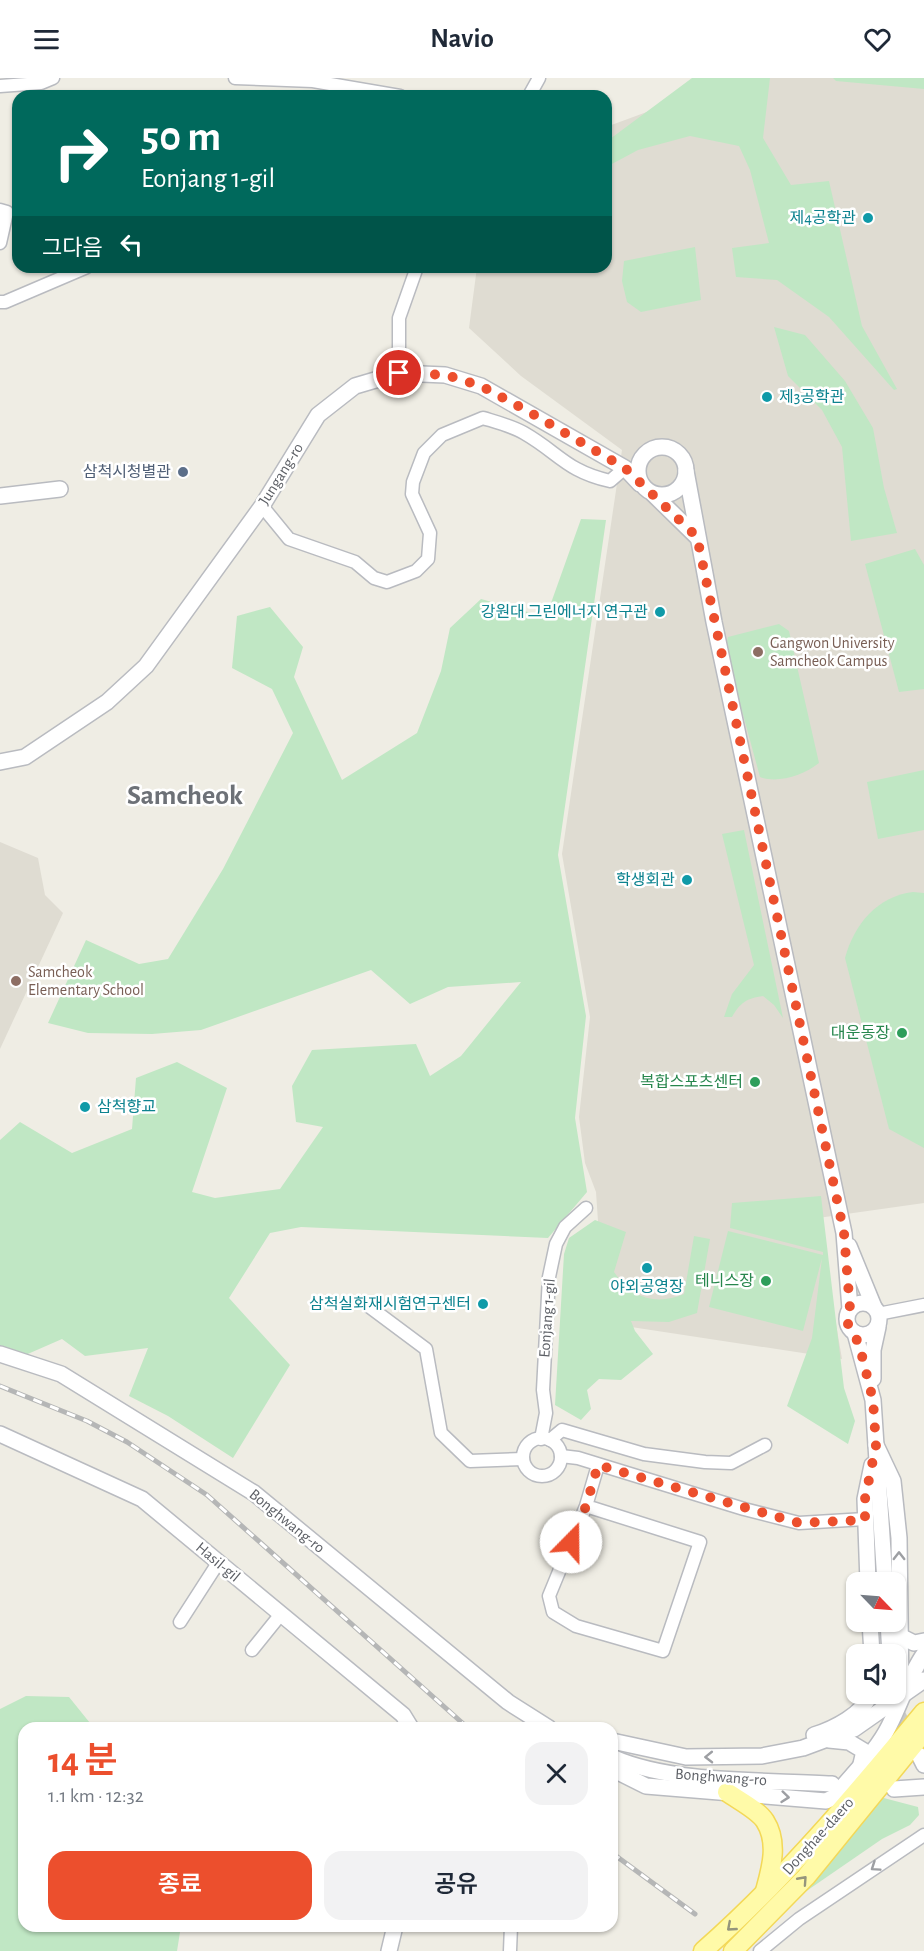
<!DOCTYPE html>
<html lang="ko">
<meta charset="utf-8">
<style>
:root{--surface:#fff;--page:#f2f2f3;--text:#1f2937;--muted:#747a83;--accent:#ec4f2d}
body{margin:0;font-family:"Alegreya Sans","Noto Sans KR",sans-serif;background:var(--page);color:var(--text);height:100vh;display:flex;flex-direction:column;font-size:22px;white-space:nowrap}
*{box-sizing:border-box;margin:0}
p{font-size:20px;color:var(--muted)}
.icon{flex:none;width:33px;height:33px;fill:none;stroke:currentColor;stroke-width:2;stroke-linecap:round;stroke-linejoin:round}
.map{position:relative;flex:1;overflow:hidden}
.panel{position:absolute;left:18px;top:1644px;width:600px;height:210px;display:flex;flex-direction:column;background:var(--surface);border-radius:18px;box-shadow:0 2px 4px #0004}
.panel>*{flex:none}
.top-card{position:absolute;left:12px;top:12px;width:600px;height:183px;border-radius:18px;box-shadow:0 2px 4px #0004;background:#00695c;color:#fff;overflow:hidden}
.needle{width:39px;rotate:115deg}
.fabs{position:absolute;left:846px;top:1494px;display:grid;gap:12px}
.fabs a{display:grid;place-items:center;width:60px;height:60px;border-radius:12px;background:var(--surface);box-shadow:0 2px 4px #0004;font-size:30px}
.pin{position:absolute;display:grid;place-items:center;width:51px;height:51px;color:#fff;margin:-26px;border:3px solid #fff;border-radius:50%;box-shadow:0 2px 6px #0007}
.me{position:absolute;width:66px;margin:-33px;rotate:22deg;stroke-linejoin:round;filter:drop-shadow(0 0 4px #0008)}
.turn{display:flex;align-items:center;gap:21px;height:126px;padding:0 30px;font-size:27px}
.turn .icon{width:78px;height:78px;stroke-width:2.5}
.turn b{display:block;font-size:42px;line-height:51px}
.then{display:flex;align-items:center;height:57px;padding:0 30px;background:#0003;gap:12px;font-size:22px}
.round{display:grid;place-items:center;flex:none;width:63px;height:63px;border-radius:18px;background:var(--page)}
.summary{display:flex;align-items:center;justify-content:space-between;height:102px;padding:0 30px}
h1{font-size:36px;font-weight:600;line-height:45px;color:var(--accent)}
.action{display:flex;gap:12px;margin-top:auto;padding:12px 30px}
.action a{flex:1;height:69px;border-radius:18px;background:var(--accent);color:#fff;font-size:24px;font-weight:600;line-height:69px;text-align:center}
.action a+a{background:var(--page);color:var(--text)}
header{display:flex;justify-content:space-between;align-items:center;height:78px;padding:0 30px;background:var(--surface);font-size:27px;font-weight:600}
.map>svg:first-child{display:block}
</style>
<header><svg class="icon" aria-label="menu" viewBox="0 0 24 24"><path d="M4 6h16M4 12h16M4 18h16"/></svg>Navio<svg class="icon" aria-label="heart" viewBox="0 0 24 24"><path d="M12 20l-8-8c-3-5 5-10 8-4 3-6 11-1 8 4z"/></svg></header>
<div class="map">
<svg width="924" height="1873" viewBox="0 0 924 1873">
<rect width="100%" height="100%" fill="#efede4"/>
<g fill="#dfdcd2">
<polygon points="739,0 924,0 924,1125 818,1140 842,1281 605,1245 596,1114 585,1085 579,1039 590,939 562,776 622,372 521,298 469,250 477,189 606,189 606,49"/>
<polygon points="0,764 38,780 45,817 63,835 0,971"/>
</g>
<g fill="#c0e7c4">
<polygon points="692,0 770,0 763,60 791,107 829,103 862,248 897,311 894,312 829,239 777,202 736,199 732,170 769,165 750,92 739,68 690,58 638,72 610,87 606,82 606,67 610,61"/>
<polygon points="833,0 924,0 924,11 836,3"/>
<polygon points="695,169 701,222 641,234 627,224 622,203 624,183"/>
<polygon points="774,249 805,257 845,303 873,350 884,410 897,455 851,463 842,369 822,332 788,298"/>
<polygon points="581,441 606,442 558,777 586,938 575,1040 587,1114 548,1160 301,1149 270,1155 229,1220 290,1287 233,1380 168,1338 129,1318 148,1270 85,1278 62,1261 14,1282 0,1276 0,1062 20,1044 72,1075 132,1051 136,1000 177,984 227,1010 192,1114 215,1120 280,1111 323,1049 296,1044 292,1008 312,972 416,966 430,998 461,978 521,904 448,909 410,926 371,892 201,952 152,956 88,955 48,945 86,862 139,886 168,881 223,791 293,655 272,611 232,590 237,538 270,529 303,569 294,599 342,702 417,655 441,593 450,550 481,521 546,539"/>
<polygon points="915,471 924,487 924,611 899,614 865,486"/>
<path d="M779,546l10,7 30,132c-15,12 -42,21 -59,14l-35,-129 3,-11z"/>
<polygon points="924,692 924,752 878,761 867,704"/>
<path d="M744,752l39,188 -9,-13 -11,-9c-16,2 -23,7 -31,21h-8l8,-23 22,-29 -32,-131z"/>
<path d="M913,814l11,1v255l-35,-19 -44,-171c9,-34 33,-62 68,-66z"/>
<polygon points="821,1118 844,1310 855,1343 848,1366 787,1328 812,1260 822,1180 803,1253 709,1229 728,1153 823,1177 823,1174 730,1150 732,1125"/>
<path d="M595,1142l31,12 -12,40c17,26 42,34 70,22l10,-58 16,3 -13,74 -28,9 -38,-1 4,10 18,23 -32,26 -22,-1 -12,11 4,19 -10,11 -26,-15 9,-151 5,-16z"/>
<polygon points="26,1618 69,1619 94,1650 24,1650 24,1848 181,1848 177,1873 0,1873 0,1631"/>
<polygon points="880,1719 918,1729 919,1737 910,1747 882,1761 789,1825"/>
</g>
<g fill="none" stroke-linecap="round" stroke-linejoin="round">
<polyline stroke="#cacac4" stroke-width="15" stroke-dasharray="15 8" stroke-linecap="butt" points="890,1616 890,1621 912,1664"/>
<g stroke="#b9bbc0" stroke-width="15">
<g id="minor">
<polyline points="235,0 313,3 400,18"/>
<polyline points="0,8 41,5 53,0"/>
<polyline points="529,18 539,0"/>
<polyline points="0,132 7,134 0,165"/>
<polyline points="0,224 5,224 87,189"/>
<polyline points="399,295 399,240 417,189"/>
<path d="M262,428l27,33 66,23 19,16 13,4 29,-11 12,-12 2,-26 -18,-39 1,-12 11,-29 18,-18 41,-17c13,4 29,8 41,15 35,20 42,38 86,48l15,-13"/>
<polyline points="363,1224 426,1271 441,1355 470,1383 523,1381"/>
<polyline points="878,1236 924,1227"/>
<circle cx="542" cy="1379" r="19"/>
<polyline points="541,1361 546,1335 543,1312 549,1199 556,1166 565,1149 586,1130"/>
<polyline points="550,1362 562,1352 644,1376 705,1384 731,1385 765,1367"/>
<polyline points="561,1378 578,1380 744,1431 799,1445 865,1441"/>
<polyline points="586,1428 700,1464 663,1573 576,1548 553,1534 549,1518 586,1428 598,1387"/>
<polyline points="180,1544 218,1485"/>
<polyline points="252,1572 281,1536"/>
<polyline points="510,1873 511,1848"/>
<polyline points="760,1873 799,1841 924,1757"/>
</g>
</g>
<g stroke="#b9bbc0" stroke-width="18">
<g id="tertiary">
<circle cx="662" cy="393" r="24"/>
<polyline points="686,393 714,544 844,1155 850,1231"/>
<polyline points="653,416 697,459"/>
<polyline points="0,418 60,411"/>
<polyline points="0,684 25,679 107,624 146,588 262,428 318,337 355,308 399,295 445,297 481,308 625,390 640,406"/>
<polyline points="849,1168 874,1229"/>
<circle cx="863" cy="1241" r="16"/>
<polyline points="855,1255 873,1322 885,1504"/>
<polyline points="0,1276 61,1296 254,1415 508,1624 549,1650"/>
<polyline points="873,1301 873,1272 878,1249"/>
<polyline points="0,1356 142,1421 403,1637 411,1650"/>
<polyline points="876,1367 893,1403 899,1460 901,1614"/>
<polyline points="868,1504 865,1421 872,1387"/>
<polyline points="870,1544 872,1576"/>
<polyline points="888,1544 890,1576"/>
<polyline points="900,1558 914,1565 924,1563"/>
<path d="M814,1657c19,-6 50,-21 56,-41"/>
<polyline points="829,1662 849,1664 864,1673 861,1686"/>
<polyline points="612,1663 686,1679 762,1678 803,1670 854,1651 924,1602"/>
<polyline points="919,1677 924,1687"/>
<path d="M612,1679c59,27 154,23 220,27"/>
<path d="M612,1691l34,17 180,15 8,-4c19,-24 42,-45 55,-71 13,-25 19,-49 35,-72"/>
<polyline points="894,1711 924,1709"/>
<polyline points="389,1873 395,1848"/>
</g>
</g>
<g stroke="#f3d858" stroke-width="21">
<g id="primary">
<path d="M727,1714c11,8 31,18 38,29 14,22 6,48 0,70"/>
<path d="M703,1873c82,-72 152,-156 221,-239"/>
<polyline points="733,1873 806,1799 924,1654"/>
</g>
</g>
<use href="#minor" stroke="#fff" stroke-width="12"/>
<use href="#tertiary" stroke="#fff" stroke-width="15"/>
<use href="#primary" stroke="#fffaa8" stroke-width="18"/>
<g stroke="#b5b6b6" stroke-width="5">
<g id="rail">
<polyline points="0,1308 87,1343 127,1364 207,1417 468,1650"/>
<polyline points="612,1775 695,1836"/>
</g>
</g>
<use href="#rail" stroke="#fff" stroke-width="3" stroke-dasharray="9" stroke-linecap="butt"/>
</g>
<defs><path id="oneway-chevron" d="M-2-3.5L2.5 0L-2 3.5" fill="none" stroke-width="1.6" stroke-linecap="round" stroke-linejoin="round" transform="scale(1.5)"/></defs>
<g stroke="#9d9fa3">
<use href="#oneway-chevron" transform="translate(899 1478) rotate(-90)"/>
<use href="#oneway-chevron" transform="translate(709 1679) rotate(179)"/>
<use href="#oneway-chevron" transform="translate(785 1719) rotate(6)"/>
<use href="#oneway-chevron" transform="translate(875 1789) rotate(146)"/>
</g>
<g stroke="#95957c">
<use href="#oneway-chevron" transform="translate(803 1802) rotate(-48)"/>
<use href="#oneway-chevron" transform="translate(731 1849) rotate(139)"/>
</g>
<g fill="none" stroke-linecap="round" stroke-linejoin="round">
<polyline stroke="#ec4f2d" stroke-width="10" stroke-dasharray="0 18" points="399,295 446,297 481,308 531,335 625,390 697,459 844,1155 850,1231 848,1246 859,1266 873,1322 876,1367 865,1421 865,1442 799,1445 598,1387 586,1428 571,1464"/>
</g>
<g fill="#0f9aa8" stroke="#fff" stroke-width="2">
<circle cx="868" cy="140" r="6"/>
<circle cx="767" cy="319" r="6"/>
<circle cx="660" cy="534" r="6"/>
<circle cx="687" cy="802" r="6"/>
<circle cx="85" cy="1029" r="6"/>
<circle cx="647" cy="1190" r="6"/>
<circle cx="483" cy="1226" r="6"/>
</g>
<circle fill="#5c6f8a" stroke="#fff" stroke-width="2" cx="183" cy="394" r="6"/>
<g fill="#8d6e63" stroke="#fff" stroke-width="2">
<circle cx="758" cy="574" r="6"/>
<circle cx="16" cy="903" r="6"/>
</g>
<g fill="#2e9e5b" stroke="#fff" stroke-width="2">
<circle cx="902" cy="955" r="6"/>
<circle cx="755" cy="1004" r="6"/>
<circle cx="766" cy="1203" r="6"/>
</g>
<g text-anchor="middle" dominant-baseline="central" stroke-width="5" stroke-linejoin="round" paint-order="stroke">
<g font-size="16" fill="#0d838f" stroke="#fff" text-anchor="end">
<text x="856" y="140">제4공학관</text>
<text x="779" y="319" text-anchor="start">제3공학관</text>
<text x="648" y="534">강원대 그린에너지 연구관</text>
<text x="675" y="802">학생회관</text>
<text x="97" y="1029" text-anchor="start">삼척향교</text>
<text x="647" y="1209" text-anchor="middle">야외공영장</text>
<text x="471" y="1226">삼척실화재시험연구센터</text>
</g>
<g font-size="16" fill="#4e5e75" stroke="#fff" text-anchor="end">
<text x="171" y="394">삼척시청별관</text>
</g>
<g font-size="16" fill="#5c5f65" stroke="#fff">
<text transform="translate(281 396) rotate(-58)">Jungang-ro</text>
<text transform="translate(547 1240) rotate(-86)">Eonjang 1-gil</text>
<text transform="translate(287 1443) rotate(39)">Bonghwang-ro</text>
<text transform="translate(218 1484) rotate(40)">Hasil-gil</text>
<text transform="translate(721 1699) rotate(4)">Bonghwang-ro</text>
<text transform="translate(818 1758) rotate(-48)">Donghae-daero</text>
</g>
<g font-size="16" fill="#785e54" stroke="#fff" text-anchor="start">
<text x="770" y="565">Gangwon University<tspan x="770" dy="18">Samcheok Campus</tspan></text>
<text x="28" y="894">Samcheok<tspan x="28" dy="18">Elementary School</tspan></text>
</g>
<g font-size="16" fill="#27864d" stroke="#fff" text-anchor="end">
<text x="890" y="955">대운동장</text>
<text x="743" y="1004">복합스포츠센터</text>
<text x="754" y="1203">테니스장</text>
</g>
<g font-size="28" font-weight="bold" fill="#6d7177" stroke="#fff">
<text x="185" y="718">Samcheok</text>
</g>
</g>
</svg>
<div class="fabs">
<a><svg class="needle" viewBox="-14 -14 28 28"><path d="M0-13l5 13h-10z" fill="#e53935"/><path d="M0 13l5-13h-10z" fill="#747a83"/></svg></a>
<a><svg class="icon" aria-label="sound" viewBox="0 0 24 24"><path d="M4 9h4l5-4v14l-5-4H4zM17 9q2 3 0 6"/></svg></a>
</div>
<div class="pin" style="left:399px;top:295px;background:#d93025"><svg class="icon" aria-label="arrive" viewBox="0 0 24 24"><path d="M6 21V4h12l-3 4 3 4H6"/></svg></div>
<svg class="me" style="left:571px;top:1464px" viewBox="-20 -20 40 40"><circle r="19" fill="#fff"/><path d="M0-13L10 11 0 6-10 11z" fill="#ec4f2d"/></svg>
<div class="top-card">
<div class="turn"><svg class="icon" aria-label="right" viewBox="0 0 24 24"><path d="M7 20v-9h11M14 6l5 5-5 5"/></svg><div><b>50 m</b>Eonjang 1-gil</div></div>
<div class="then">그다음<svg class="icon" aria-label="left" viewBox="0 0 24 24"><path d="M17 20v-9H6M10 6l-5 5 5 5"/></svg></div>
</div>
<section class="panel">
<div class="summary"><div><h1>14 분</h1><p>1.1 km · 12:32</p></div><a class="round"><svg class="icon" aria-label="close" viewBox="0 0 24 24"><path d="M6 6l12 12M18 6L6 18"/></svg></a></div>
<div class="action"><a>종료</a><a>공유</a></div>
</section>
</div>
